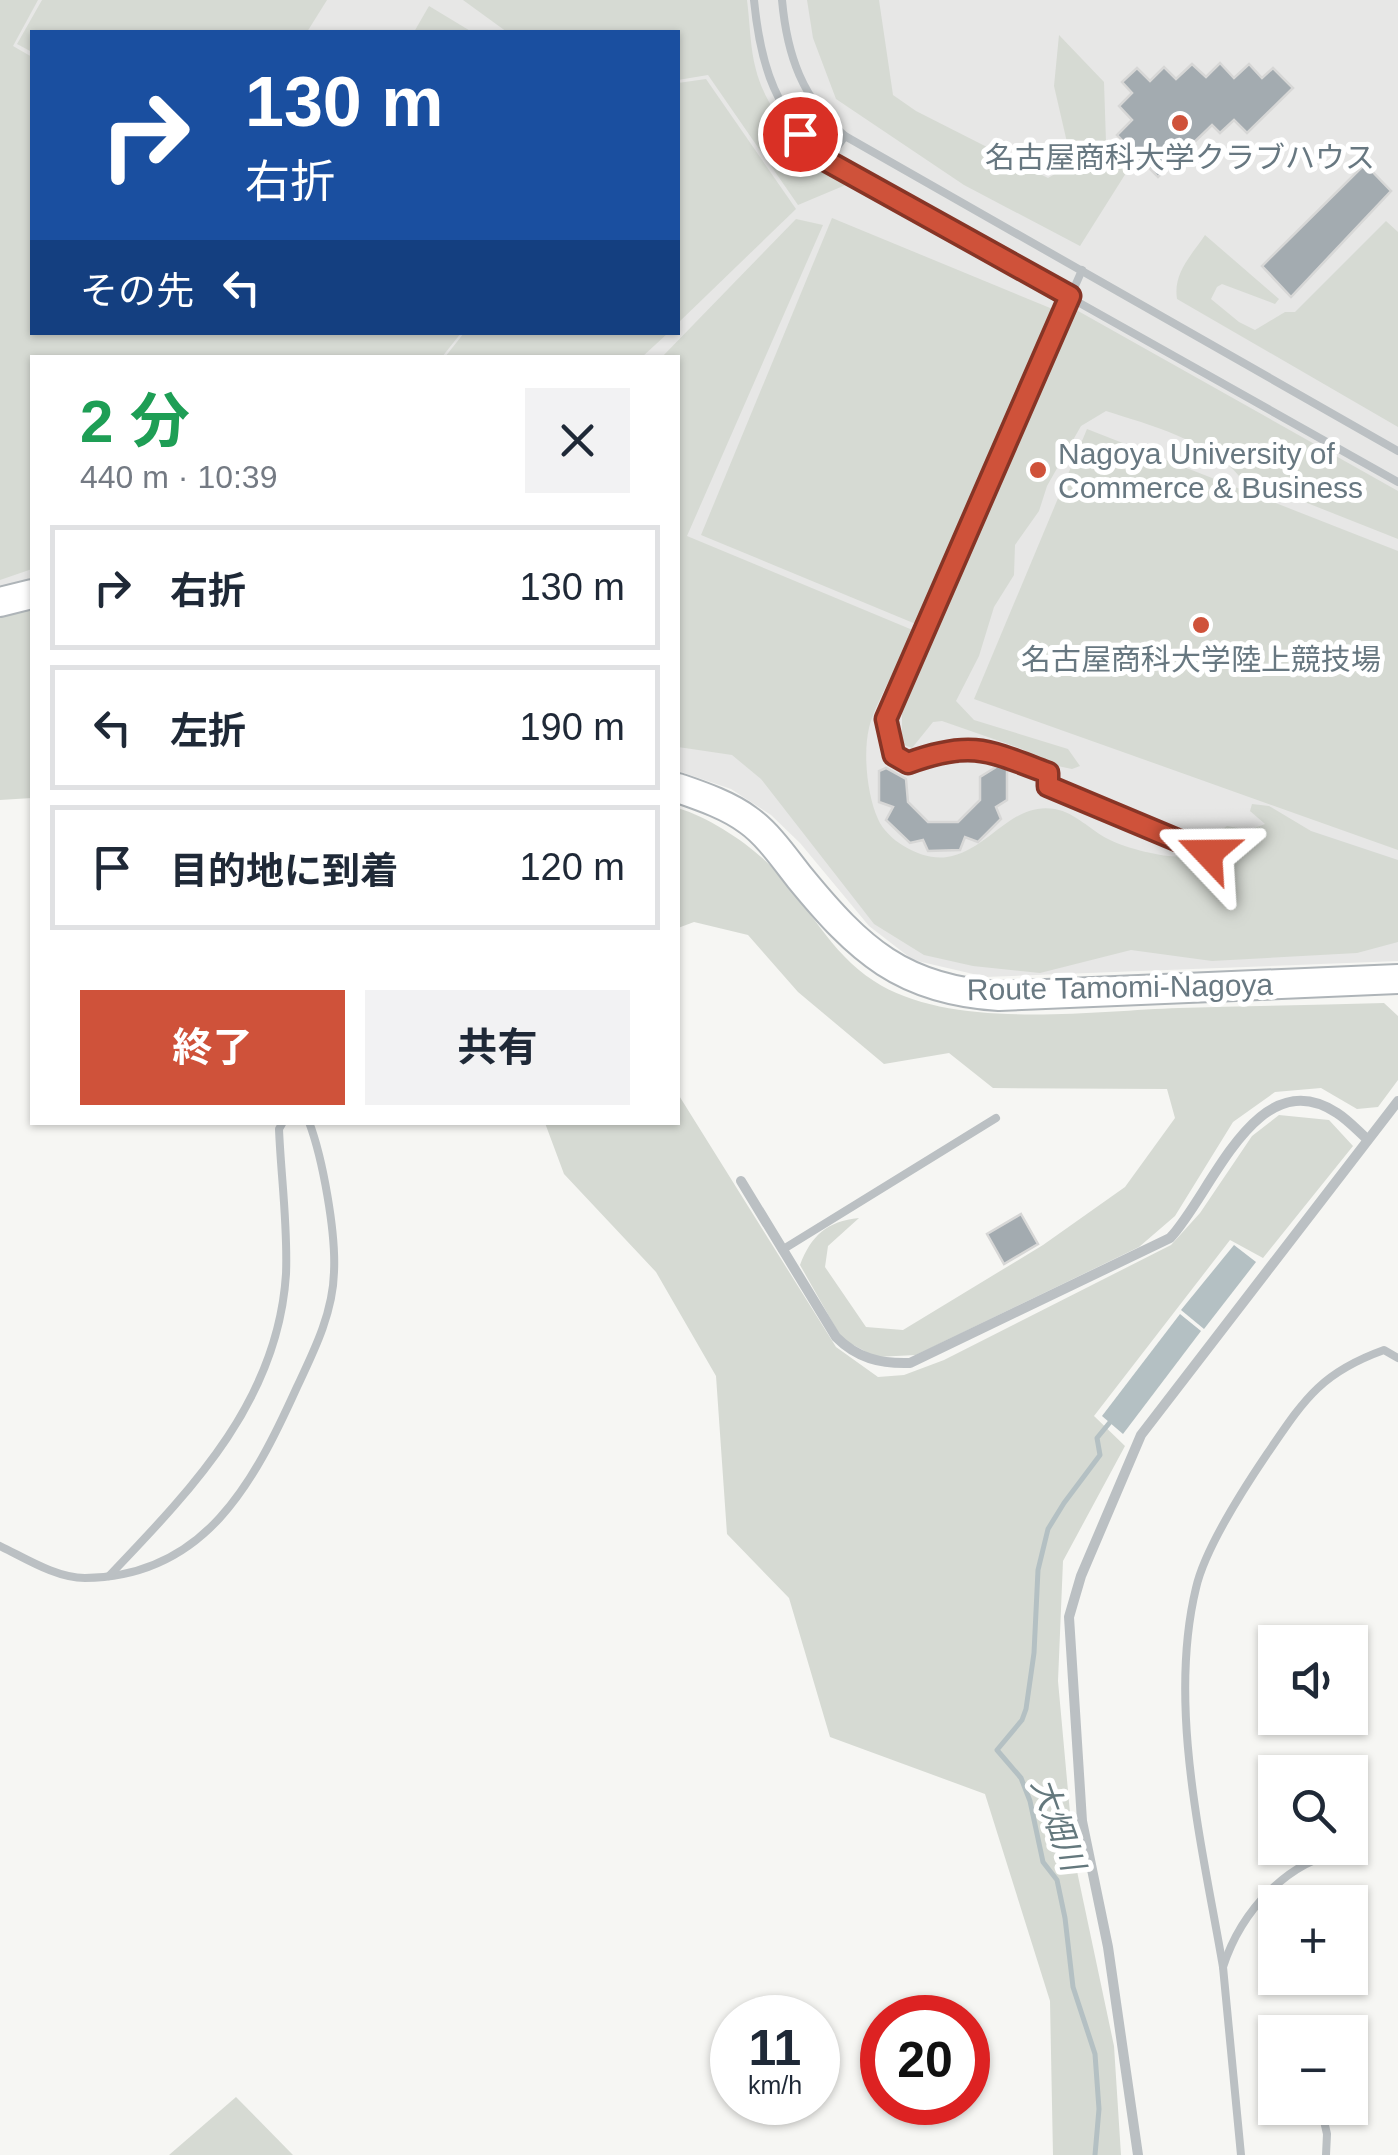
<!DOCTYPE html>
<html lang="ja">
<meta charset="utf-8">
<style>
:root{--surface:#fff;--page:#f2f2f3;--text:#1f2937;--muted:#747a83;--line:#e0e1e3;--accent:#cf523a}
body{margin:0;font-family:Arial,"Noto Sans JP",sans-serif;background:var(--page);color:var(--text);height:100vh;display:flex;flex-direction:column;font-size:38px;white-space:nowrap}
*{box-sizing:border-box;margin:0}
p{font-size:32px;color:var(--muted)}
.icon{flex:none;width:55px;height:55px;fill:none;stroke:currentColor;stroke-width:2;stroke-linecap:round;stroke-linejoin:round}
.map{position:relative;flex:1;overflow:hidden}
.sheet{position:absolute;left:30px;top:355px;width:650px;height:770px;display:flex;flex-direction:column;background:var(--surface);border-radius:0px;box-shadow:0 2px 8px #0004}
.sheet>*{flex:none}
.banner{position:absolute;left:30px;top:30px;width:650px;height:305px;border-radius:0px;box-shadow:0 2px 8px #0004;background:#1a4fa0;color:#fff;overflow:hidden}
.fabs{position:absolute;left:1258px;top:1625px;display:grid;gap:20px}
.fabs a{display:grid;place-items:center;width:110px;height:110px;border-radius:0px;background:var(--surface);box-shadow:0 2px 8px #0004;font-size:50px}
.speed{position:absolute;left:710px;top:1995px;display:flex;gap:20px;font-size:50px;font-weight:700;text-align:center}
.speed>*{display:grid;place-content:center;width:130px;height:130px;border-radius:50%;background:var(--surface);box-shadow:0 2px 8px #0004;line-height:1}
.speed small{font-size:25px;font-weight:400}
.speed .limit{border:15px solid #d22;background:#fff;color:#111}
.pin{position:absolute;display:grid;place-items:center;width:85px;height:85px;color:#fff;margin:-42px;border:5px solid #fff;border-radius:50%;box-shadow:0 2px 10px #0007}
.me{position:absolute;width:110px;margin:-55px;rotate:293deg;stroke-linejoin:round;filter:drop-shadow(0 0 8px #0008)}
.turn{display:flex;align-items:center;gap:35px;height:210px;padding:0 50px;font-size:45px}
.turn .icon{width:130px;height:130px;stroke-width:2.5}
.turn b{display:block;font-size:70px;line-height:85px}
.then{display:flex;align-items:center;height:95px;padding:0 50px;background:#0003;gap:20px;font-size:38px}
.round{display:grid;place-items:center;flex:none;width:105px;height:105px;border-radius:0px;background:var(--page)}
.summary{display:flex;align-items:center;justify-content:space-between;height:170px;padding:0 50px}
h1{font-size:60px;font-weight:700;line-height:75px;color:#1e9e55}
.button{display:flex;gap:20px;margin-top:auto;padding:20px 50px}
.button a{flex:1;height:115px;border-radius:0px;background:var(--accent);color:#fff;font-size:40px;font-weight:700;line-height:115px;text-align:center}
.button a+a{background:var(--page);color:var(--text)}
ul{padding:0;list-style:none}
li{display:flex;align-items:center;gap:30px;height:125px;margin:0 20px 15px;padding:0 30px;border:5px solid var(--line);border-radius:0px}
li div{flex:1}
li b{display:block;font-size:38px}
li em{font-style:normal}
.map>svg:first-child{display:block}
</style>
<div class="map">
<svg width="1398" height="2155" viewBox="0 0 1398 2155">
<rect width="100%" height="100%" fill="#f6f6f3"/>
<path fill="#e7e7e6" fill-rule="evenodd" d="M0,0h1398v961l-412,16 -73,-17 -44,-34 -69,-83 -29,-28 -40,-26 -53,-18v-413h-646v224l-32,6zM32,32h646v300h-646z"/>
<g fill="#d6dad3">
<polygon points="0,0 38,0 13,46 32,57 32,332 461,333 442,357 32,358 32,569 0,580"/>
<polygon points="42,0 327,0 307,32 32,32 32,52 17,44"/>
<path d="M463,0h284c3,23 3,48 9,70 13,49 54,85 92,114l-50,21 -90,-130 -30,5v-48h-171z"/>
<polygon points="807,0 879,0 893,95 916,111 1048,178 1072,164 1054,86 1059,35 1104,82 1106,142 1126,173 1080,246 964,185 836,99 813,38"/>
<polygon points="429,6 472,32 414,32"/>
<polygon points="706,79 796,209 678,323 678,83"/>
<polygon points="832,218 1055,310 923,627 701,535"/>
<path d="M796,219l27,6 -136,311 228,95c-12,24 -41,74 -46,97 -6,25 -2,67 9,91 10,23 45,42 69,38 42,-6 64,-56 108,-48 21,4 35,21 53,30 14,8 59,20 74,17 11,-3 34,-23 45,-30l22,4 16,-6 -15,-13 2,-7 17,2 42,25 87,29v82l-41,11 -145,8 -81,-11 -91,23 -67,-7 -49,-11 -50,-31 -113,-145 -29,-24 -54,-8v-389h-17z"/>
<path d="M1386,221l12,11v195l-221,-128c-4,-26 14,-43 28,-64l74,64 -4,5 -53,-20 -5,3 -6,12 28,23 16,8 30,-18h10z"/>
<path d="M1071,307l327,184v48l-159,-63c-27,-34 -92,-52 -133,-65l-25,15 -34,60 -8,25 -24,34 -1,30 -20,32 -15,49 -23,45 18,19 94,29 12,17 -8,3 -19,-4 -31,-16 -80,-28 -9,1 -21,26 -10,-4v-44z"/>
<polygon points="464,333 464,332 668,333 642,357 445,357"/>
<polygon points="1087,429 1398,551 1398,850 974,699"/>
<polygon points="32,608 32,798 0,800 0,615"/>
<path d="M678,808c34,11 70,35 95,60 35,36 57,85 101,113 76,50 216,30 305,27 69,-2 137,-3 205,-5l14,13v64l-20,27 -21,2 -36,-21 -46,4 -42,30 -58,94 -36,31 -223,108 -40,2 -34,-18 -42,-74c11,-29 27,-44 59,-47l-31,28 -3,21 41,60 37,3 140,-85 82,-58 50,-69 -8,-29 -174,-1 -44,-35 -65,11 -86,-72 -50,-57 -54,-13 -16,6z"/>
<polygon points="678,1094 836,1347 878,1377 904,1375 944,1360 1171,1245 1200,1213 1252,1136 1279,1115 1329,1120 1353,1146 1263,1258 1230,1240 1094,1416 1125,1446 1063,1561 1058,1681 1074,1857 1114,2046 1121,2155 1053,2155 1050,2001 985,1794 830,1737 789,1598 727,1534 716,1376 656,1272 564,1174 545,1123 678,1122"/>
<polygon points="236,2097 293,2155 169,2155"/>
</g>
<g fill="#b4c0c3">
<polygon points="1234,1245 1256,1262 1204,1329 1181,1310"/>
<polygon points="1180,1314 1201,1331 1123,1434 1102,1416"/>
</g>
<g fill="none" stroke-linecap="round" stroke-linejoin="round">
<polyline stroke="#b4c0c3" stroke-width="5" points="1095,2155 1099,2109 1095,2054 1073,1987 1065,1918 1057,1880 1043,1862 1030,1801 1021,1778 997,1750 1022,1720 1026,1709 1034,1653 1038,1570 1048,1529 1064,1503 1100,1455 1097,1438 1111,1421"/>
</g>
<g fill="#a3abb0" stroke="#d7d7d6" stroke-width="2.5">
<polygon points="1220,63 1234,78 1249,64 1262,78 1273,68 1293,88 1247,133 1234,120 1220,133 1212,125 1158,177 1117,135 1132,120 1119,106 1132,93 1122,82 1137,68 1150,81 1164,67 1176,79 1192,64 1206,77"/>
<polygon points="1365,164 1391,191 1291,297 1262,266"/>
<polygon points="1001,764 1007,765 1007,800 996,807 1001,819 978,842 965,837 960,850 928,851 923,840 910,843 886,820 893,807 879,802 879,771 886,768 906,779 908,802 928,822 958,822 980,800 980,777"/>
<polygon points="1021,1214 1038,1244 1004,1264 987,1234"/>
</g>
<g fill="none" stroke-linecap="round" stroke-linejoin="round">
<g stroke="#aeb4b8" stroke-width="32">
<g id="secondary">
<polyline points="0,602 32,594"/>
<path d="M678,788c23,8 50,17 70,32 20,14 37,39 52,58 59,72 102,112 199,118l399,-17"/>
</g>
</g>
<g stroke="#bbc0c3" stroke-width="8">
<path d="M754,0c7,71 22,110 73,161l571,321"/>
<path d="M782,0c5,55 20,99 63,136l553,315"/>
<polyline points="827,161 845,136"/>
<path d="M1082,270l-196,449 8,36 13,8c64,-23 81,-13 141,10v13l160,67"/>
<polyline points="782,1250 996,1118"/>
<path d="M0,1546c25,12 56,32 85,32 120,-1 169,-96 212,-191 17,-36 36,-74 37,-115 2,-39 -11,-113 -25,-150"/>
<path d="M109,1576c83,-87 169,-175 177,-302 2,-48 -5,-97 -7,-145l4,-7"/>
<path d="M1223,1967c-20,-118 -56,-260 -27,-379 9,-40 48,-100 71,-134 37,-54 53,-81 117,-104l14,8"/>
<polyline points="1321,2108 1327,2134 1326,2155"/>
<path d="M1241,2155l-18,-188c18,-56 65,-108 124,-116"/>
</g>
<g stroke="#bbc0c3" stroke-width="10">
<path d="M741,1181l95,156c21,21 44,27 74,26l260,-125c42,-44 86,-178 167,-125 11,7 20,17 30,26"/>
<polyline points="1138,2155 1108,1947 1082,1821 1069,1617 1081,1576 1141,1435 1398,1101"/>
</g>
<use href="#secondary" stroke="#fff" stroke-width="28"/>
</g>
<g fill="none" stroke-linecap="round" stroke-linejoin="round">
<g stroke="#873526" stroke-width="25">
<path id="route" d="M800,134l27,27 243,135 -184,423 8,36 14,8c63,-23 80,-13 140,10v13l160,67"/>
</g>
<use href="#route" stroke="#cf523a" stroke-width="18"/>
</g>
<g fill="#cf523a" stroke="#fff" stroke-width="4">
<circle cx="1180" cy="123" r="10"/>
<circle cx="1038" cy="470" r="10"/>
<circle cx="1201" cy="625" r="10"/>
</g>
<g text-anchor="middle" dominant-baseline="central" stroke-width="10" stroke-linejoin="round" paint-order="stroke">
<g font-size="30" fill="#687881" stroke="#fff">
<text x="1180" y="157">名古屋商科大学クラブハウス</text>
<text x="1058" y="453" text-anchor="start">Nagoya University of<tspan x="1058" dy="34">Commerce &amp; Business</tspan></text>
<text x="1201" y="659">名古屋商科大学陸上競技場</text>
</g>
<g font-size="30" fill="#687881" stroke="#fff">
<text transform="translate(1120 987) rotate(-1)">Route Tamomi-Nagoya</text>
</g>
<g font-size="32" font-style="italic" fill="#64787d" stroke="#fff">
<text transform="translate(1058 1824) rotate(70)">大畑川</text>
</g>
</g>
</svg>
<div class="fabs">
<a><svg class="icon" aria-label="sound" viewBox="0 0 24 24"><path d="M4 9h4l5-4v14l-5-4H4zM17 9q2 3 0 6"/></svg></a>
<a><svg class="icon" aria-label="search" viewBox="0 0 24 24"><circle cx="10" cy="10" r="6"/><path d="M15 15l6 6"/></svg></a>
<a>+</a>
<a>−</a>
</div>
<div class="speed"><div>11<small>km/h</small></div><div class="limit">20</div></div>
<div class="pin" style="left:800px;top:134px;background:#d93025"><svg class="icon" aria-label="arrive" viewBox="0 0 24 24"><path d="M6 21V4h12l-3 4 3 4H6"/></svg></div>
<svg class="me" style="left:1208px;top:853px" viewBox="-20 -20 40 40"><path d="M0-17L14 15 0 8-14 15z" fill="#cf523a" stroke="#fff" stroke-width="4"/></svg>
<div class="banner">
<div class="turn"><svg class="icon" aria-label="right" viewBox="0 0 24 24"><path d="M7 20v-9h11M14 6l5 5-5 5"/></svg><div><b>130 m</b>右折</div></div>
<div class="then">その先<svg class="icon" aria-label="left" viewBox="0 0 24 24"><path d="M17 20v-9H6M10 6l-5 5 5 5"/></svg></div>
</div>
<section class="sheet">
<div class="summary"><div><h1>2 分</h1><p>440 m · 10:39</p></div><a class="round"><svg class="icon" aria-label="close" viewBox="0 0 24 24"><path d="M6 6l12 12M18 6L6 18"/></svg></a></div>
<ul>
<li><svg class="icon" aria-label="right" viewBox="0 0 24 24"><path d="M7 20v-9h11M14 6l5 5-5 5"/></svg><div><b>右折</b></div><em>130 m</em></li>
<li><svg class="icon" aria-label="left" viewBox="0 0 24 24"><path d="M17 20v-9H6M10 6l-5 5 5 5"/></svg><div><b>左折</b></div><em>190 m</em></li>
<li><svg class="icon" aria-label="arrive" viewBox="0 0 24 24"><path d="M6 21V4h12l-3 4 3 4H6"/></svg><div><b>目的地に到着</b></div><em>120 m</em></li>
</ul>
<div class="button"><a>終了</a><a>共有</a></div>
</section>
</div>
